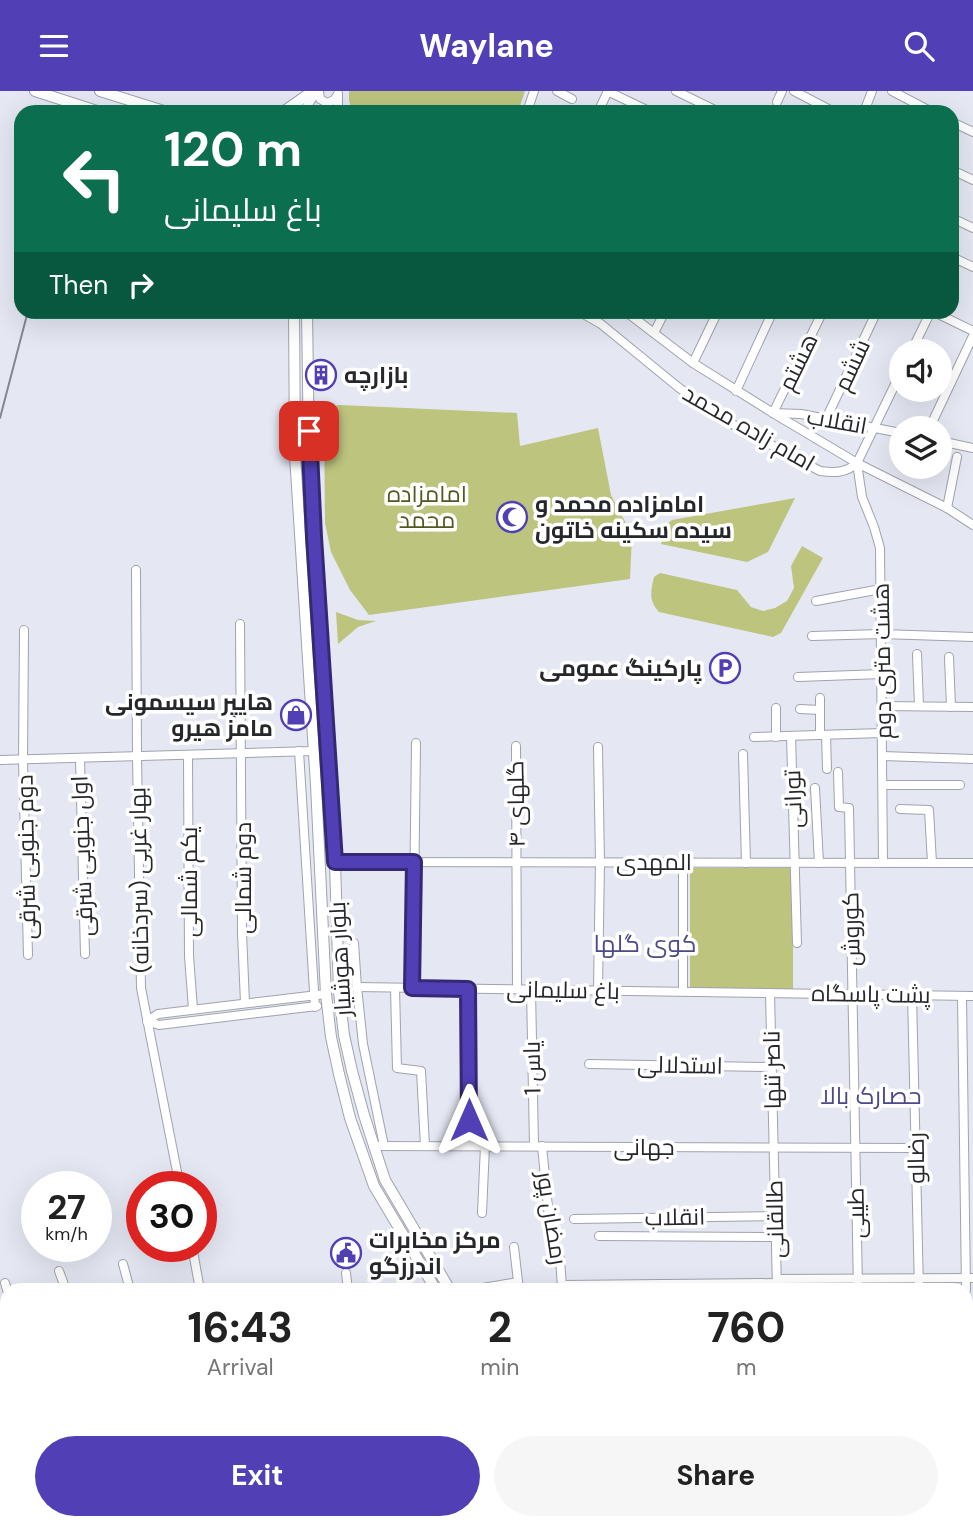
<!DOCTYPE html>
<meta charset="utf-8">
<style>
:root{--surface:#fff;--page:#f6f6f6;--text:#222;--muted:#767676;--accent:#513fb6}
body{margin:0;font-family:"DM Sans",Cairo,sans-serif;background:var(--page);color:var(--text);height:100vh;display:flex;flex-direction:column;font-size:26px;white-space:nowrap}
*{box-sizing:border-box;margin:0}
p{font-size:23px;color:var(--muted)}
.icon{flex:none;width:38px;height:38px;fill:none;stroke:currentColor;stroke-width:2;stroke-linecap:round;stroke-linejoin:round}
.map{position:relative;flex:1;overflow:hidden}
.details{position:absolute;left:0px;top:1192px;width:973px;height:247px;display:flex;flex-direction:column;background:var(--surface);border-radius:21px 21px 0 0;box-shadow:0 7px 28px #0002}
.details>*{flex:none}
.guide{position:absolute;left:14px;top:14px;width:945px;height:214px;border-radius:21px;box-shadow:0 7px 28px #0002;background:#0b6e4f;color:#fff;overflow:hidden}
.tools{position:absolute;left:889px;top:248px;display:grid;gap:14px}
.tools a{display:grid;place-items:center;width:63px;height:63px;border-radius:50%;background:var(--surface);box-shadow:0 7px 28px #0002;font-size:35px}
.speed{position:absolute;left:21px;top:1080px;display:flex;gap:14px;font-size:35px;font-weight:700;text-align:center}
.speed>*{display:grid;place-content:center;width:91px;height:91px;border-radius:50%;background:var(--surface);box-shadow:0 7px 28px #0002;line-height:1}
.speed small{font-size:18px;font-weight:400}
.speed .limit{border:10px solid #d22;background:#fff;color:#111}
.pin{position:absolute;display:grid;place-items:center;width:60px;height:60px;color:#fff;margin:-30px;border-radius:14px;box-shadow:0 4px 10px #0006}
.me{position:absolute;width:77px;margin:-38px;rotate:0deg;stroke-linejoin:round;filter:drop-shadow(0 0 5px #0008)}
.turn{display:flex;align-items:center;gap:24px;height:147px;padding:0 35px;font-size:32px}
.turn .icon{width:91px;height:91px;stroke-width:2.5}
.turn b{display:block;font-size:49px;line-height:60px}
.then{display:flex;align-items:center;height:66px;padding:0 35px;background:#0003;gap:14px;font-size:26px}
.eta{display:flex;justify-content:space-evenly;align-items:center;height:119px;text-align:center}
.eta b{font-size:42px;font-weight:700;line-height:49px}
.primary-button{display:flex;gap:14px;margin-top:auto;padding:14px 35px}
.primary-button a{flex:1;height:80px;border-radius:42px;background:var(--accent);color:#fff;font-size:28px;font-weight:700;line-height:80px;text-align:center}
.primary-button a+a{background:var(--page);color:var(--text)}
header{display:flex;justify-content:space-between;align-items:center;height:91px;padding:0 35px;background:var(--accent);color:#fff;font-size:32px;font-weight:700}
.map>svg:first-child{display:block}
</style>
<header><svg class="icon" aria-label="menu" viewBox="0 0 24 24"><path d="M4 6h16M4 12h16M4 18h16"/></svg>Waylane<svg class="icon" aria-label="search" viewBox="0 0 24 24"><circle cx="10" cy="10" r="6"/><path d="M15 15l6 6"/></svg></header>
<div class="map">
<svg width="973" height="1438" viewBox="0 0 973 1438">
<rect width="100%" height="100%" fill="#e5e8f3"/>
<g fill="#bdc47e">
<polygon points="349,0 525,0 518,21 352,21 349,9"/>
<polygon points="340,314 517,322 520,355 598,337 611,404 632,444 630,488 369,524 350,499 331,461 325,432 324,316"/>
<polygon points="795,407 768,461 747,471 661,453 667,433 672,429"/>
<path d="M802,455l21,12 -42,75 -8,4 -114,-25c-11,-12 -8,-21 -5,-35l6,-4 77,17 14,17 12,4 12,-3 12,-7 7,-13 -3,-22z"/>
<polygon points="336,521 358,529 376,530 358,536 338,553"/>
<rect x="690" y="777" width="103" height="121"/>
</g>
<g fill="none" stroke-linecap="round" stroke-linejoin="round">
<g stroke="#a0a3ad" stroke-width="10">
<g id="minor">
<polyline points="319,0 320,8 327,12 334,9 337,5"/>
<polyline points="557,0 572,8"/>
<polyline points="607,0 651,21"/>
<polyline points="676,0 719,21"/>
<polyline points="794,0 834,21"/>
<polyline points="892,0 932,21"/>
<polyline points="338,3 338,21"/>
<polyline points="777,11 782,0"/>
<polyline points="303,21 317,0"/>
<polyline points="527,21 534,0"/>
<polyline points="598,21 608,0"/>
<polyline points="864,21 872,0"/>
<polyline points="952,31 973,41"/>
<polyline points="952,79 973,89"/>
<polyline points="952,127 973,137"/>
<polyline points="952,166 973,176"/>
<path d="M578,220l23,13 77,63 45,32 97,52c15,2 26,2 37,-8l44,-91"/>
<polyline points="625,220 693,272 773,322 857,372 947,417 973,434"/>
<polyline points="932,220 973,240"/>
<polyline points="654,242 665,220"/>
<polyline points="911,261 931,220"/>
<polyline points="693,272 718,220"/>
<polyline points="736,300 773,220"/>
<polyline points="773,322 801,323 901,342"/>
<polyline points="773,322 823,220"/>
<polyline points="826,328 877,220"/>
<polyline points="929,338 973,245"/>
<polyline points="940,350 973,357"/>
<polyline points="857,372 862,406 874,436 880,457 883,772"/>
<polyline points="947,417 957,366"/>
<polyline points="136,479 137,665 141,897 180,1096"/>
<polyline points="816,510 881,498"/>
<polyline points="240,533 242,842 245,912"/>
<polyline points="24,539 23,669 28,864"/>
<polyline points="812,545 881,543 973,546"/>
<polyline points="917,563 919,615"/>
<polyline points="949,566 951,616"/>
<polyline points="798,586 882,583"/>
<polyline points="820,607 820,644"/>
<polyline points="882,615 973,616"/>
<polyline points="800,618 820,619"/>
<polyline points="826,644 827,678"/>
<polyline points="791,645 797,852"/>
<polyline points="754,646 882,642"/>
<polyline points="776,646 776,617"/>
<polyline points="516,655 517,898"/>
<polyline points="299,660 315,916"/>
<polyline points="743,663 746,772"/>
<polyline points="188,664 189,865 193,918"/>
<polyline points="882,665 973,668"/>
<polyline points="80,667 85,863"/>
<polyline points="0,669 314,660"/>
<polyline points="838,681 839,716 849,717 858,1199"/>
<polyline points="883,694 960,694"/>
<polyline points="815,697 819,772"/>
<polyline points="900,718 929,719 932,772"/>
<polyline points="335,771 973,772"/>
<polyline points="683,771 683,900"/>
<polyline points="354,852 357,896 363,953 384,1055"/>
<polyline points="357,896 973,905"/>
<polyline points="395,897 397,977 421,980 425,1055"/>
<polyline points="413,897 416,652"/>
<polyline points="468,898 469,1055"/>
<polyline points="531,898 534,1055"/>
<polyline points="598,899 600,771 598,656"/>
<polyline points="770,902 777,1199"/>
<polyline points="912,904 919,1199"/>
<polyline points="962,905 966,1199"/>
<polyline points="147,930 158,923 326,903"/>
<polyline points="147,930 159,934 317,915"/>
<polyline points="589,973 771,976"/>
<polyline points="373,1055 915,1057"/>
<polyline points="542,1055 550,1137 560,1168 562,1196"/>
<polyline points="482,1122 485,1055"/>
<polyline points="574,1128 775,1125"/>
<polyline points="599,1145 776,1146"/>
<polyline points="192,1155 200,1199"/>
<polyline points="514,1156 519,1199"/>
<polyline points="123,1173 130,1199"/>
<polyline points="59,1180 66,1199"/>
<polyline points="346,1182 348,1199"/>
<polyline points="777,1188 973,1187"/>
<polyline points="5,1192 7,1199"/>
<polyline points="562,1194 777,1192"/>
<polyline points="471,1199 518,1191"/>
<polyline points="966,1224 969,1438"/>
<polyline points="0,1260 7,1258"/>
<polyline points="3,1350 7,1362"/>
<polyline points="28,1432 30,1438"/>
<polyline points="100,1432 102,1438"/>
<polyline points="252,1432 253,1438"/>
<polyline points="343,1432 345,1438"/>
<polyline points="410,1432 412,1438"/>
<polyline points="477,1432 478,1438"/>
<polyline points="672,1432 672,1438"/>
<polyline points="766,1432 766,1438"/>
<polyline points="861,1432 861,1438"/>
<polyline points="125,1438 150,1432"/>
</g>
</g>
<g stroke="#a0a3ad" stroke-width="12">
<g id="major">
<polyline points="35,0 100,21"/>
<polyline points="100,0 167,21"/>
<polyline points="283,21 313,0"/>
<polyline points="294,220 295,364 316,694 326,903 331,946 339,983 350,1027 374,1095 436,1199"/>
<polyline points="307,220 309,364 335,771 339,901 344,944 352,980 364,1024 385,1089 450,1199"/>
<polyline points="557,1432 558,1438"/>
<polyline points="545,1438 545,1432"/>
</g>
</g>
<use href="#minor" stroke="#fff" stroke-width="8"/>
<use href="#major" stroke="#fff" stroke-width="10"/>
<polyline stroke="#85878f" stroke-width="2" points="0,327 28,220"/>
</g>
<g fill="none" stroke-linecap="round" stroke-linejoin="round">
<g stroke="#352976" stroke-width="18">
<polyline id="route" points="309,340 314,446 335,771 414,771 412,897 468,898 469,1029"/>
</g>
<use href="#route" stroke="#513fb6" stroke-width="12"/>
</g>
<defs>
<g id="building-ring" transform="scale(1.575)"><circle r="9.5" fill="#fff" stroke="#513fb6" stroke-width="1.5"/><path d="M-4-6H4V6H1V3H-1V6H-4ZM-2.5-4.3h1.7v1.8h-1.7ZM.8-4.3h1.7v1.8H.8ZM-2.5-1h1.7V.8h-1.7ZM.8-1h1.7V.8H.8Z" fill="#513fb6"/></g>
<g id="mosque-ring" transform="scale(1.575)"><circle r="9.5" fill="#fff" stroke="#513fb6" stroke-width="1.5"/><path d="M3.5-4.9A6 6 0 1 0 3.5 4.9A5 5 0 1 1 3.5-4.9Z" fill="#513fb6"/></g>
<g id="parking-ring" transform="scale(1.575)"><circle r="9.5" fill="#fff" stroke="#513fb6" stroke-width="1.5"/><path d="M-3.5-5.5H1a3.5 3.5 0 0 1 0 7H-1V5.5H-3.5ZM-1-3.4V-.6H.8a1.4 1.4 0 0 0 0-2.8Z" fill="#513fb6"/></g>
<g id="shop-ring" transform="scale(1.575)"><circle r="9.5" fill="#fff" stroke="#513fb6" stroke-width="1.5"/><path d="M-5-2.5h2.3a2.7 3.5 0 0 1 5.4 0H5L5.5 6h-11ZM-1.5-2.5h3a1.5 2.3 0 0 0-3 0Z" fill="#513fb6"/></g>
<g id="civic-ring" transform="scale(1.575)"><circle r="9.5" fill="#fff" stroke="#513fb6" stroke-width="1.5"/><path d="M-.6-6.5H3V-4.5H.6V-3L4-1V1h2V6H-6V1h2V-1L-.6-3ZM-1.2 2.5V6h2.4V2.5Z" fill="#513fb6"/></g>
</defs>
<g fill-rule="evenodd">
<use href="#building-ring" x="321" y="284"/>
<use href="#mosque-ring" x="512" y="426"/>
<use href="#parking-ring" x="725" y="577"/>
<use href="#shop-ring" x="296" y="624"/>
<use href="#civic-ring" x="346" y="1162"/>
</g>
<g text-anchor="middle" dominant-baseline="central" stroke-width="7" stroke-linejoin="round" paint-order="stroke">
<g font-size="23" fill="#26272b" stroke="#fff">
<text transform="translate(798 271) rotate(-64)">هشتم</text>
<text transform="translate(852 274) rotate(-65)">ششم</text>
<text transform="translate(837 330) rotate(10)">انقلاب</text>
<text transform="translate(749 337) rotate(30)">امام زاده محمد</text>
<text transform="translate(882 570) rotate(-91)">هشت متری دوم</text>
<text transform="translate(793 708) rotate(-92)">تورانی</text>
<text transform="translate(516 713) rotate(-91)">گلهای ۴</text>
<text transform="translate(82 765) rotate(-92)">اول جنوبی شرقی</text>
<text transform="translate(26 766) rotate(-91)">دوم جنوبی شرقی</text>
<text x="654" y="771">المهدی</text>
<text transform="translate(243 787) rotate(-90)">دوم شمالی</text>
<text transform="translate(139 789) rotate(-91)">بهار غربی (سردخانه)</text>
<text transform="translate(189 791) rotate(-90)">یکم شمالی</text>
<text transform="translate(851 838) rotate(-91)">کوروش</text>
<text transform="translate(340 868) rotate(-93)">بلوار هوشیار</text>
<text transform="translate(563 899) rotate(1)">باغ سلیمانی</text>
<text transform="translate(871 903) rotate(1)">پشت پاسگاه</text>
<text transform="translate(680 974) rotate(1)">استدلالی</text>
<text transform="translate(532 977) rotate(-91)">یاس 1</text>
<text transform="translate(772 979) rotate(-91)">ناصر تنها</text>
<text x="644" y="1056">جهانی</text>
<text transform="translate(916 1067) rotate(-91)">رضالو</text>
<text transform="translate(856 1122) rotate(-91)">طیبی</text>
<text transform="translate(675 1126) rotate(-1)">انقلاب</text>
<text transform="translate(552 1127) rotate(81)">رمضان پور</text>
<text transform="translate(775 1128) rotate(-91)">طالقانی</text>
</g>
<g font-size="23" font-weight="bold" fill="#26272b" stroke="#fff" text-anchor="start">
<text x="344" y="284">بازارچه</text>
<text x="535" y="413">امامزاده محمد و<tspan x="535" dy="26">سیده سکینه خاتون</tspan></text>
<text x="702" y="577" text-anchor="end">پارکینگ عمومی</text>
<text x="273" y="611" text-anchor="end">هایپر سیسمونی<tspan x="273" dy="26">مامز هیرو</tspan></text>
<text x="369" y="1149">مرکز مخابرات<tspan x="369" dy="26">اندرزگو</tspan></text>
</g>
<g font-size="23" fill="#545820" stroke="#fff">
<text x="427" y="403">امامزاده<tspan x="427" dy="26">محمد</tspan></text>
</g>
<g font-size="24" fill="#4c4a88" stroke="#fff">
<text x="645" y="852">کوی گلها</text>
<text x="871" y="1004">حصارک بالا</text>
</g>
</g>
</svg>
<div class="tools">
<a><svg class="icon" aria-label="sound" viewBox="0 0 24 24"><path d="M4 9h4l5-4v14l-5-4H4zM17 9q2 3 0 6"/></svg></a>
<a><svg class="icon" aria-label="layers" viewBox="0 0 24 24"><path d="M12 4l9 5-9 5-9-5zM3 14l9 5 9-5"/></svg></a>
</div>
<div class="speed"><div>27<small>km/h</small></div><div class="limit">30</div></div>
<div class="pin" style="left:309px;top:340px;background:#d93025"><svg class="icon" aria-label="arrive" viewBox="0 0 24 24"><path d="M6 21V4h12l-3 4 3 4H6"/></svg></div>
<svg class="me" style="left:469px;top:1029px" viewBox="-20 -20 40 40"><path d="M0-17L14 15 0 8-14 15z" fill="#513fb6" stroke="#fff" stroke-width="4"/></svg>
<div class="guide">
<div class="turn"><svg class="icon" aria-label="left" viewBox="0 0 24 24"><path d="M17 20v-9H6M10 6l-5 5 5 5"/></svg><div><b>120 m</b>باغ سلیمانی</div></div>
<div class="then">Then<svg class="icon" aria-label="right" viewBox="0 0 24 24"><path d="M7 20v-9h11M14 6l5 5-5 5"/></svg></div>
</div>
<section class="details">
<div class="eta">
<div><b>16:43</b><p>Arrival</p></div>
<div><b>2</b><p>min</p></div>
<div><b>760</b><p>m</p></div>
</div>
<div class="primary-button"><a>Exit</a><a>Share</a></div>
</section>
</div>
